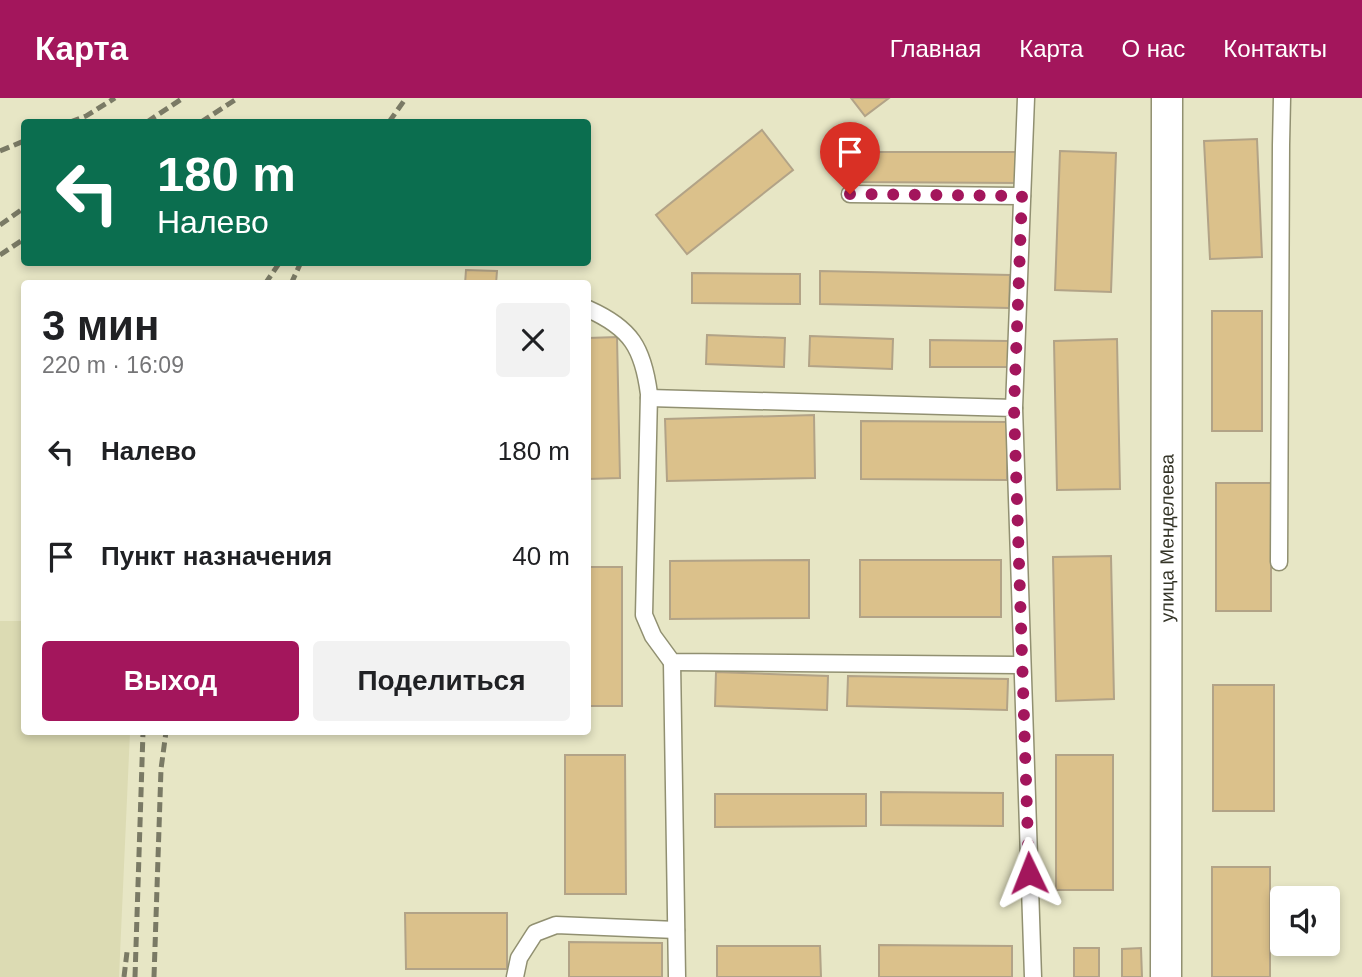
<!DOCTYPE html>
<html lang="ru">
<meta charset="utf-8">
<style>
:root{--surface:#fff;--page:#f2f2f2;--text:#202124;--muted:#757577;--accent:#a3165c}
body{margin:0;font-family:Arial,sans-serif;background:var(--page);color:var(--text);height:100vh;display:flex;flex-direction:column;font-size:26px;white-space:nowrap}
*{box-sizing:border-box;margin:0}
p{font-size:23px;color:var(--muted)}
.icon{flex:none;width:38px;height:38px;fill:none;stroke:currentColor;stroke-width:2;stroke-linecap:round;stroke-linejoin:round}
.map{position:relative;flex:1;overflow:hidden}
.panel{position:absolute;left:21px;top:182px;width:570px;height:455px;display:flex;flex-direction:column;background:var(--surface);border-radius:7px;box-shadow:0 4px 10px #0003}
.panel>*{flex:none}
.guide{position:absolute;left:21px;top:21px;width:570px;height:147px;border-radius:7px;box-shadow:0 4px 10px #0003;background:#0b6e4f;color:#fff;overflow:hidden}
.buttons{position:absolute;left:1270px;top:788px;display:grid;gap:14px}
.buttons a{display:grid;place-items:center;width:70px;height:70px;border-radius:7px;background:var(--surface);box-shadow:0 4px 10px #0003;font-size:35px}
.pin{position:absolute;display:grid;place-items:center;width:60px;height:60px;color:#fff;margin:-72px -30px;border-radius:50% 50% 50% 0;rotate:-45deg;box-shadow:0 0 7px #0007}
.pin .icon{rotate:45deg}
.me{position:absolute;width:77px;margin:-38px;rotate:358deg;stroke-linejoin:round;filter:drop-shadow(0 0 5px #0008)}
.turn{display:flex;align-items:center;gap:24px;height:147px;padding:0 21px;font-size:32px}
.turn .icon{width:91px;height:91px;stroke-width:2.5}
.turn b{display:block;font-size:49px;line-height:60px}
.round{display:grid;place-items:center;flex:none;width:74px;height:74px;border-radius:7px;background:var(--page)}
.summary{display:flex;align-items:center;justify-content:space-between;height:119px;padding:0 21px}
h1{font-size:42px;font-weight:700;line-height:52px}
.button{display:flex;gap:14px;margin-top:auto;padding:14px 21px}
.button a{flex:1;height:80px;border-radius:7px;background:var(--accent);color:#fff;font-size:28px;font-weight:700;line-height:80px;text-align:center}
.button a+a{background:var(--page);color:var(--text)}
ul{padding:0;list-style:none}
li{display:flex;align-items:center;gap:21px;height:105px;padding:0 21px}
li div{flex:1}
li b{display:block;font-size:26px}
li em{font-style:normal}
header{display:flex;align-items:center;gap:42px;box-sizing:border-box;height:98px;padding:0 35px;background:var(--accent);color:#fff}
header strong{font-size:33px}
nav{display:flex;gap:38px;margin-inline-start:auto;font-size:24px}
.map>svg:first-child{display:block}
</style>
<header>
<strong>Карта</strong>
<nav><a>Главная</a><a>Карта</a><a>О нас</a><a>Контакты</a></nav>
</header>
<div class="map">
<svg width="1362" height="879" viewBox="0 0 1362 879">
<rect width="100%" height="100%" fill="#e7e6c5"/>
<polygon fill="#dcdbb3" points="0,523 24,523 24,634 130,634 119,879 0,879"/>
<g fill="#dbc18b" stroke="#b2a387" stroke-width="2">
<polygon points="851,0 889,0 865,18"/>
<polygon points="762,32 793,72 687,156 656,117"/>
<polygon points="1257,41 1262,159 1210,161 1204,43"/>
<polygon points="1060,53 1116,55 1111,194 1055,192"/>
<polygon points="855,54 1020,54 1020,85 855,84"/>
<polygon points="466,172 497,173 496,186 465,186"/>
<polygon points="820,173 1010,177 1009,210 820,206"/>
<polygon points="692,175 800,176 800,206 692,205"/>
<rect x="1212" y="213" width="50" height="120"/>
<polygon points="707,237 785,240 784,269 706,266"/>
<polygon points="810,238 893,241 892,271 809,268"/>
<polygon points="617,239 620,380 588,381 588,240"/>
<polygon points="1117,241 1120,391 1057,392 1054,243"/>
<polygon points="930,242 1008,243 1008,269 930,269"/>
<polygon points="814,317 815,380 667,383 665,321"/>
<polygon points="861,323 1008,324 1007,382 861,381"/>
<rect x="1216" y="385" width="55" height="128"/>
<polygon points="1111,458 1114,601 1056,603 1053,459"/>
<polygon points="809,462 809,520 670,521 670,463"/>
<rect x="860" y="462" width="141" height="57"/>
<rect x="588" y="469" width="34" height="139"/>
<polygon points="716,574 828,578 827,612 715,608"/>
<polygon points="848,578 1008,581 1007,612 847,608"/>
<rect x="1213" y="587" width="61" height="126"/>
<polygon points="565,657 625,657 626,796 565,796"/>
<rect x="1056" y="657" width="57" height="135"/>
<polygon points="881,694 1003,695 1003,728 881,727"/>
<polygon points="715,696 866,696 866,728 715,729"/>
<rect x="1212" y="769" width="58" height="110"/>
<polygon points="405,815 507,815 507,871 406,871"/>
<polygon points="569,844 662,845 662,879 569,879"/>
<polygon points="879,847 1012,848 1012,879 879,879"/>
<polygon points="717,848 820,848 821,879 717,879"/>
<rect x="1074" y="850" width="25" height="29"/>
<polygon points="1141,850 1142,879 1122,879 1122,851"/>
</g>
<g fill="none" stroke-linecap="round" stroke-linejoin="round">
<g stroke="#919071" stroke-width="19">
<g id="lane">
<polyline points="850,96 1022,98"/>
<path d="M588,211c43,19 55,39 61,85l-5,221 9,21 19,26 350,3"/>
<polyline points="649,300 1014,310 1033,879"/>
<polyline points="1014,310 1026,0"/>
<polyline points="1279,464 1281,47 1282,0"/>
<polyline points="672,564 677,879"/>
<polyline points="515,879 519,860 535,835 556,827 676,832"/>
</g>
</g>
<g stroke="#919071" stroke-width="33">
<g id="street">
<path id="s1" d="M1166,879l1,-879"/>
</g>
</g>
<use href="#lane" stroke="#fff" stroke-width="16"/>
<use href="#street" stroke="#fff" stroke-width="30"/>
<g stroke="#7a7a65" stroke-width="5" stroke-dasharray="10 5" stroke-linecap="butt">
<polyline points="70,24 86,18 115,0"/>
<polyline points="147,24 183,0"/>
<polyline points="201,24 238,0"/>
<polyline points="389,24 406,0"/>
<polyline points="0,53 24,43"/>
<polyline points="0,127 24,110"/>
<polyline points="0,157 24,141"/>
<polyline points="265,186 280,164"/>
<polyline points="291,186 301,164"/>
<polyline points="124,879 127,854"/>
<polyline points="135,879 143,634"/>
<polyline points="154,879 161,671 166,634"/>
</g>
</g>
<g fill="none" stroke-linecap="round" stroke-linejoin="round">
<polyline stroke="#a3165c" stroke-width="12" stroke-dasharray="0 21.6" points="850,96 1022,98 1014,310 1029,775"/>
</g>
<g text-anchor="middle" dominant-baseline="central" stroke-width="5" stroke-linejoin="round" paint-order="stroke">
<g font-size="19" fill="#353528" stroke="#fff">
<text stroke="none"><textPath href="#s1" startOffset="439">улица Менделеева</textPath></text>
</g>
</g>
</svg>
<div class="buttons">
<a><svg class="icon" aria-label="sound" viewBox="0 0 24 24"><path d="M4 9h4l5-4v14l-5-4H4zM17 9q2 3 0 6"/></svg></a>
</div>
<div class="pin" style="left:850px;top:96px;background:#d93025"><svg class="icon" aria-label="arrive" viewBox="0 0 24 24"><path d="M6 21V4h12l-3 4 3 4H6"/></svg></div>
<svg class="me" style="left:1029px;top:775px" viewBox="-20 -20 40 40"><path d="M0-17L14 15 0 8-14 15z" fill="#a3165c" stroke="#fff" stroke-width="4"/></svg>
<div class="guide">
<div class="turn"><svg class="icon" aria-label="left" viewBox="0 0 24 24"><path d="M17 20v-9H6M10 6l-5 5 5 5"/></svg><div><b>180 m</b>Налево</div></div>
</div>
<section class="panel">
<div class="summary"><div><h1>3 мин</h1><p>220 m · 16:09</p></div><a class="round"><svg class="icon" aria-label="close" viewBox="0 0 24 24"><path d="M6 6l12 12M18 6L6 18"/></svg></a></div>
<ul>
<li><svg class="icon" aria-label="left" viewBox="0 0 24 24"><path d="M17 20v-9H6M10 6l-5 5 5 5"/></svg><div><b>Налево</b></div><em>180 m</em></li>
<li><svg class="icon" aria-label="arrive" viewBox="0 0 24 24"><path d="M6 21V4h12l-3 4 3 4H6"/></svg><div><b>Пункт назначения</b></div><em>40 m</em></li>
</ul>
<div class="button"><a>Выход</a><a>Поделиться</a></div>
</section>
</div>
